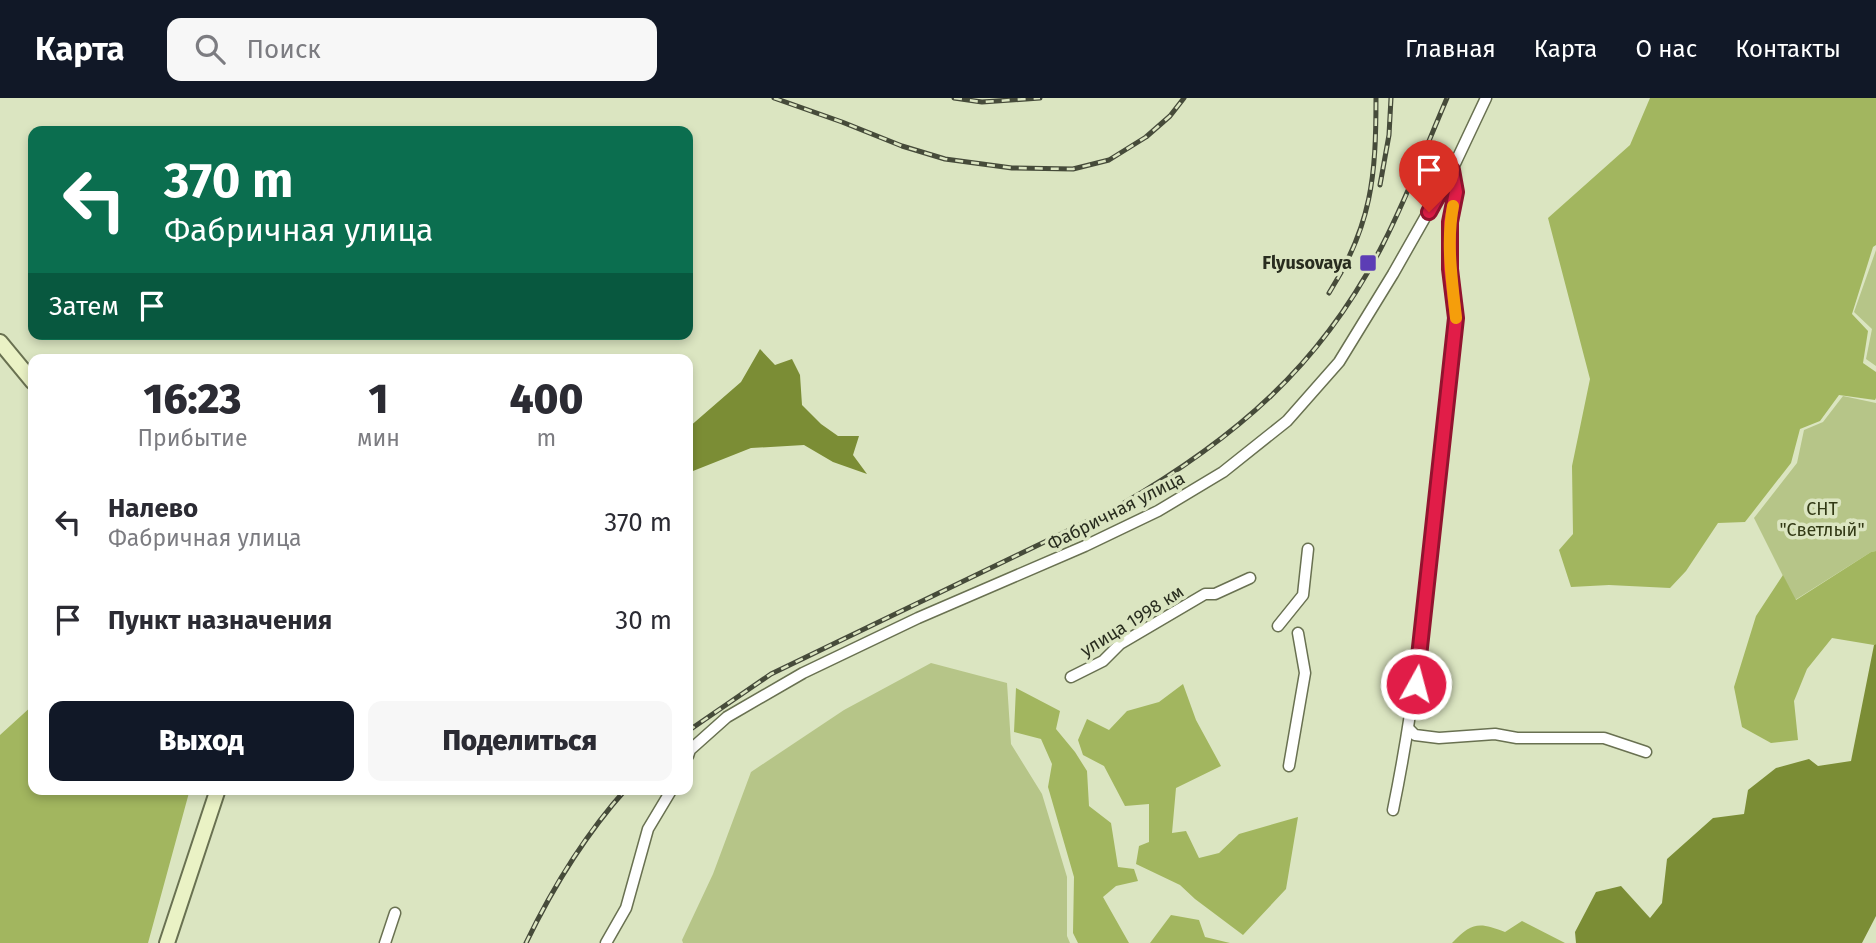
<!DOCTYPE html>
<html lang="ru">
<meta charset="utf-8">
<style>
:root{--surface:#fff;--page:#f7f7f7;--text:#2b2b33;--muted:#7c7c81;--accent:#111827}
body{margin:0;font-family:"Fira Sans",sans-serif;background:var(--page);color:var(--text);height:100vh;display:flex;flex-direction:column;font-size:26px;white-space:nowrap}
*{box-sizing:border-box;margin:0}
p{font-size:23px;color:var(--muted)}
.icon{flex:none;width:38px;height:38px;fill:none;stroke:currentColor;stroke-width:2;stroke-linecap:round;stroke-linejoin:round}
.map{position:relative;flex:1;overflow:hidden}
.side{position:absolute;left:28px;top:256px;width:665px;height:441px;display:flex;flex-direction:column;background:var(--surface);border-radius:14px;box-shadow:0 4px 10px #0003}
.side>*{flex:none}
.banner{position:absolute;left:28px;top:28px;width:665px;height:214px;border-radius:14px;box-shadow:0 4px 10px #0003;background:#0b6e4f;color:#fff;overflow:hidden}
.pin{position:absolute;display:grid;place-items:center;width:60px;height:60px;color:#fff;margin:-72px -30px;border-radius:50% 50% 50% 0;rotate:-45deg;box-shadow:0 0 7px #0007}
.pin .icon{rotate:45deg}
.me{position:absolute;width:77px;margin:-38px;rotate:7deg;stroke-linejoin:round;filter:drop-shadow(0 0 5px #0008)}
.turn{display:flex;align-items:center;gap:24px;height:147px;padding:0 21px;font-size:32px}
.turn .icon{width:91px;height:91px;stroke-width:2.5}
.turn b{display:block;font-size:49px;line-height:60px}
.then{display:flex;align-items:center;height:66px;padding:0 21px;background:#0003;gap:14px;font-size:26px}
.eta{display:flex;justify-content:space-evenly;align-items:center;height:119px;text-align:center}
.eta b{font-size:42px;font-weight:800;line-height:49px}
.cta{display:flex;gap:14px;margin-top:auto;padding:14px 21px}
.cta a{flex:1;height:80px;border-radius:14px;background:var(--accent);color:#fff;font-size:28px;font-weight:800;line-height:80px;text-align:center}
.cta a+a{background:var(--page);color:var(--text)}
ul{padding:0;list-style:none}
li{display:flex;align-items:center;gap:21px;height:98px;padding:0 21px}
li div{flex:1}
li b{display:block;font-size:26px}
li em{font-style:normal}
header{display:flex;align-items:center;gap:42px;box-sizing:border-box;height:98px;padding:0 35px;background:var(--accent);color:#fff}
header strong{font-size:33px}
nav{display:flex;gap:38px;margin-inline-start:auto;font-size:24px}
.search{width:490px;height:63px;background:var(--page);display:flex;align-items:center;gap:18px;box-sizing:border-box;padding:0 24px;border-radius:14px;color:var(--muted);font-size:26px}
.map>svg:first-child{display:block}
</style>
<header>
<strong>Карта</strong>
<div class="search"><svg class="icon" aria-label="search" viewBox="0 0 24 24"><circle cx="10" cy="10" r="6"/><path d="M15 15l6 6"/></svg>Поиск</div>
<nav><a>Главная</a><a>Карта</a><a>О нас</a><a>Контакты</a></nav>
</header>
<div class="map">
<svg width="1876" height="845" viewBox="0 0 1876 845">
<rect width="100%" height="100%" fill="#dbe5c1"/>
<g fill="#b6c588">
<polygon points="1876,152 1876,268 1866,261 1872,231 1854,214"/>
<polygon points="1843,298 1876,305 1876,453 1871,454 1795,502 1754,420 1797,365 1804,332 1823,324"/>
<polygon points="931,565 1007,585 1011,646 1042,696 1067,779 1067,838 1070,845 683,845 682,842 713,776 751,674 844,612"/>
</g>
<g fill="#a2b65f">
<polygon points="1650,0 1876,0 1876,147 1873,149 1852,216 1868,233 1863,265 1876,274 1876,300 1875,302 1839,297 1820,323 1800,331 1791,365 1745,424 1718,425 1686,473 1670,490 1609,487 1571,489 1559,452 1573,436 1572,368 1590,281 1548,120 1630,47"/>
<polygon points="1876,453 1876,546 1874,547 1832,540 1807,571 1794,603 1798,642 1771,645 1742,629 1734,589 1756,518 1783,477 1796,502 1871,454"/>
<polygon points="1183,586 1196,622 1221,668 1176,690 1172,735 1186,733 1199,760 1219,755 1239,736 1298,719 1286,791 1243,837 1195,801 1180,787 1136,766 1139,748 1149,744 1149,706 1125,708 1104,668 1083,657 1078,642 1087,621 1109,632 1127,613 1159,604"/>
<polygon points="1016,590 1060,613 1056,631 1075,654 1087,673 1089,708 1111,725 1118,769 1134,771 1138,783 1116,788 1103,799 1129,845 1078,845 1073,835 1074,779 1048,689 1052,666 1041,641 1014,634"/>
<polygon points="33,607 33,691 190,691 148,845 0,845 0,637"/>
<polygon points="1171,817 1199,822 1205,839 1230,845 1150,845"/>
<path d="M1522,823l43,22h-113c20,-21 27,-21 53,-11z"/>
</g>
<g fill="#7b8d35">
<polygon points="760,251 775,267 792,261 800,277 802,307 821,326 838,338 859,338 853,357 867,376 833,364 804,347 751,350 693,373 688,353 688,330 741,284"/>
<polygon points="1876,546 1876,818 1862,845 1576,845 1575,834 1596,794 1621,788 1650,820 1662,805 1667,761 1713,720 1744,716 1748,692 1776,670 1809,661 1818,668 1851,663 1874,547"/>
</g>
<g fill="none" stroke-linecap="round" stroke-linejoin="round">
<g stroke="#697151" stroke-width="13">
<g id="street">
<polyline points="1278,528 1303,497 1308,451"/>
<polyline points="1071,579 1103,563 1120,546 1205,496 1215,496 1250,480"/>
<polyline points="1409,631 1415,637 1439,640 1495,636 1517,640 1604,640 1646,654"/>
<polyline points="688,658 690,652 727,619 803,575 918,520 1085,448 1158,413 1223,374 1287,323 1339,264 1393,176 1452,72 1486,0"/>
<polyline points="1289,668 1305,575 1298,535"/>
<path d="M1393,712c30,-146 40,-295 59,-443l4,-49 -6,-49v-47l6,-30 -4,-21"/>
<polyline points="385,845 395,815"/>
<polyline points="606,845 626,810 648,731 672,691"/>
</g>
</g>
<g stroke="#697151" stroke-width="18">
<g id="secondary">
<polyline points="0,244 33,284"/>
<polyline points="167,845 218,691"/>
</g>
</g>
<use href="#street" stroke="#fff" stroke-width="10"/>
<use href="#secondary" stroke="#eaf2c5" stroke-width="14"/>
<g stroke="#464b3a" stroke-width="5">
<g id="rail">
<polyline points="774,0 842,24 902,48 945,61 1012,70 1073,71 1109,62 1146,39 1170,18 1184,0"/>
<polyline points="954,0 982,4 1040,0"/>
<polyline points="1380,87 1389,37 1391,0"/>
<path d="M1329,195c43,-68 47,-117 47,-195"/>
<path d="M688,633l83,-57 348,-168c116,-67 202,-140 264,-262 24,-47 43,-97 64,-146"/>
<path d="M526,845c27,-56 58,-107 100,-154"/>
</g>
</g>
<use href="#rail" stroke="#dbe5c1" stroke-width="2.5" stroke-dasharray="8" stroke-linecap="butt"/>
</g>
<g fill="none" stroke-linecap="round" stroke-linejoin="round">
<g stroke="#92132f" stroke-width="18">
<polyline id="route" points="1416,586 1456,220 1450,171 1450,124 1456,94 1452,72 1429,114"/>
</g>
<use href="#route" stroke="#e11d48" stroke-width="12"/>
<path stroke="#f59e0b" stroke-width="12" d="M1453,108c-7,37 -1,75 3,112"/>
</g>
<rect fill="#5c3db5" stroke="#dbe5c1" stroke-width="2.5" x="1359" y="156" width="18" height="18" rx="3.5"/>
<g text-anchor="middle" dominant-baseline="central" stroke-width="7" stroke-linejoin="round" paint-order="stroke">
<g font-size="18" font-weight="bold" fill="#292d1f" stroke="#dbe5c1" text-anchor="end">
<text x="1352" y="165">Flyusovaya</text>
</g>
<g font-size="18" fill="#323915" stroke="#dbe5c1">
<text x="1822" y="411">СНТ<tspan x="1822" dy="21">"Светлый"</tspan></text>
</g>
<g font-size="18" fill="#292d1f" stroke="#dbe5c1">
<text transform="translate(1116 413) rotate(-27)">Фабричная улица</text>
<text transform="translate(1132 523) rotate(-32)">улица 1998 км</text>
</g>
</g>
</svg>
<div class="pin" style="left:1429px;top:114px;background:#d93025"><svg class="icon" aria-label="arrive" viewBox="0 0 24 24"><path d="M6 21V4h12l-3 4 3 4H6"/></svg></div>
<svg class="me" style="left:1416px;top:586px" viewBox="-20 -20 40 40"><circle r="17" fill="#e11d48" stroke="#fff" stroke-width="3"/><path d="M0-11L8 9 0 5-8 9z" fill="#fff"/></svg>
<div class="banner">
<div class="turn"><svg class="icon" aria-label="left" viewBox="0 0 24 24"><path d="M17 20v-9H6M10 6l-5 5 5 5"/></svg><div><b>370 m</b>Фабричная улица</div></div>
<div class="then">Затем<svg class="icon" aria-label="arrive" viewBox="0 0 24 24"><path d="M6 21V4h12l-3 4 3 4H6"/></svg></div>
</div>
<section class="side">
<div class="eta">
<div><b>16:23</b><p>Прибытие</p></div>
<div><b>1</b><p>мин</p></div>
<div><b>400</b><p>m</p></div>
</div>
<ul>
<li><svg class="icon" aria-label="left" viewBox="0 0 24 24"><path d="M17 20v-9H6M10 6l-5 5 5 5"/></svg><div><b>Налево</b><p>Фабричная улица</p></div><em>370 m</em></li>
<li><svg class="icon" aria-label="arrive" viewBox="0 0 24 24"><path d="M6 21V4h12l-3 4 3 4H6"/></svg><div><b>Пункт назначения</b></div><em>30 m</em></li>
</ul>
<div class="cta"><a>Выход</a><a>Поделиться</a></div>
</section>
</div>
